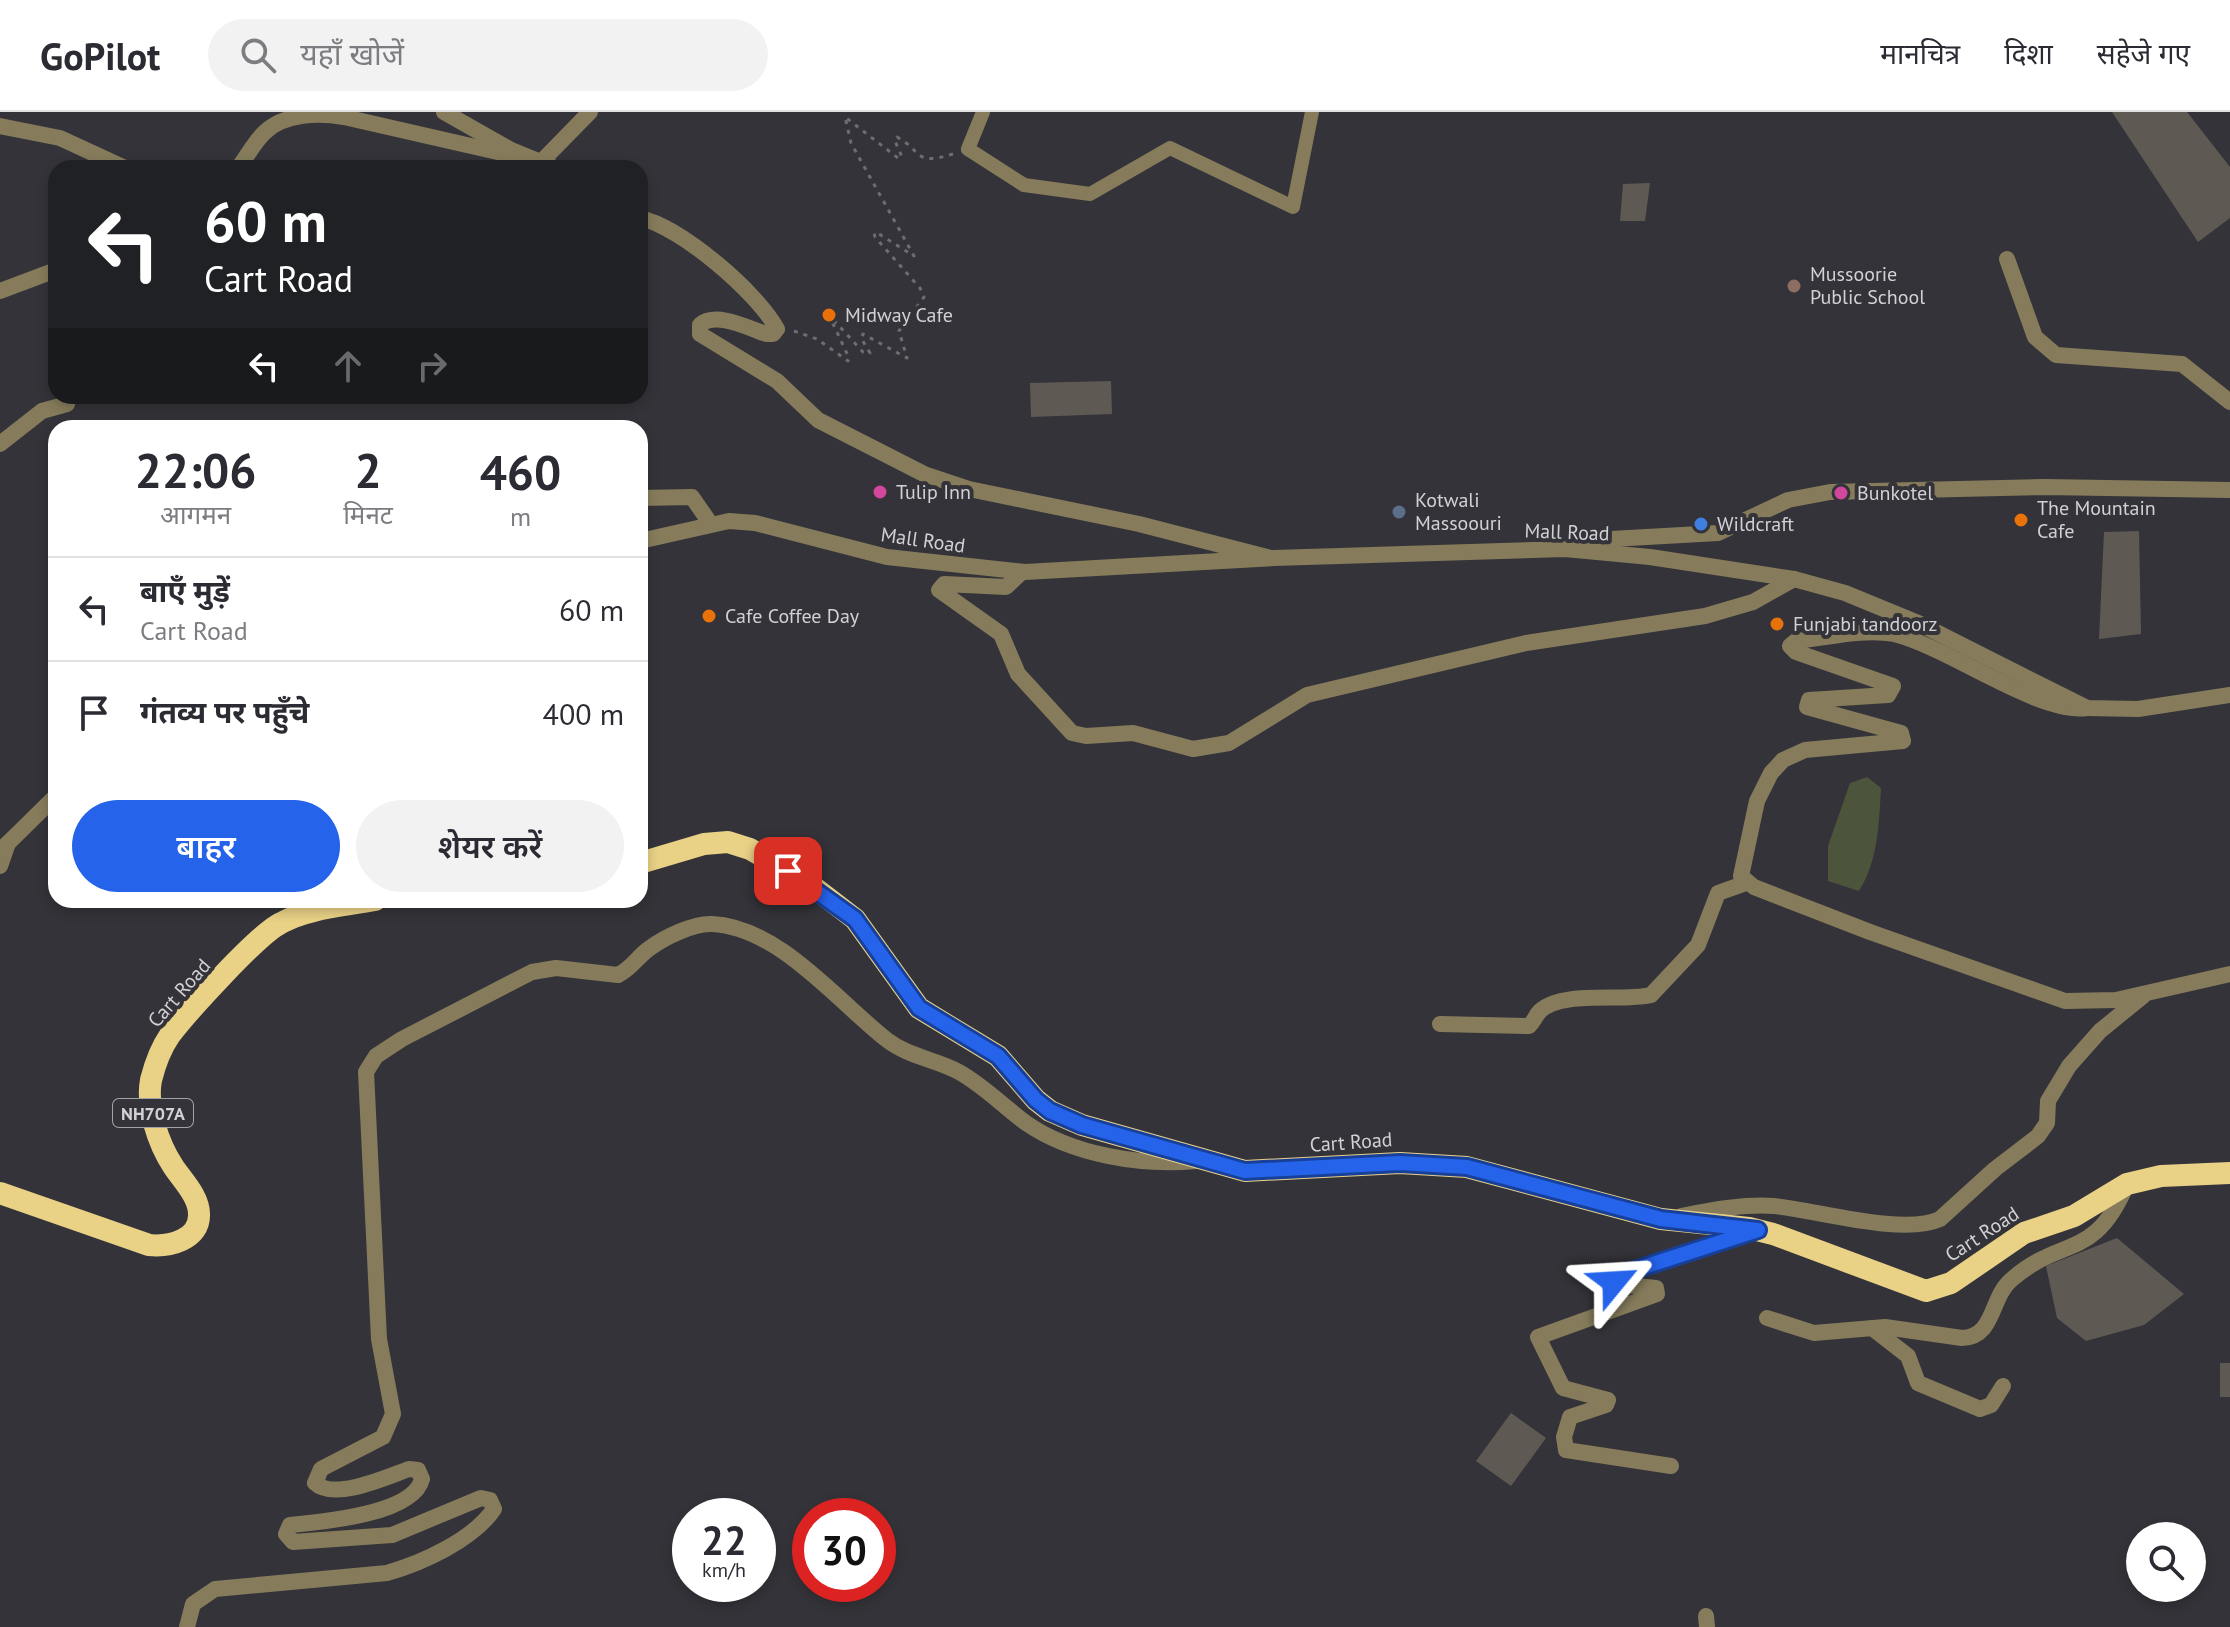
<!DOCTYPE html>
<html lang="hi">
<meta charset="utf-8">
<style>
:root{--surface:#fff;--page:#f2f2f3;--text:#2b2b33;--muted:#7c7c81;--line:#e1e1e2;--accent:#2563eb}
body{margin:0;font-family:"PT Sans","Noto Sans Devanagari",sans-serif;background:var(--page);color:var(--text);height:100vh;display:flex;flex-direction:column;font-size:30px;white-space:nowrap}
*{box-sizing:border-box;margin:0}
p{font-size:26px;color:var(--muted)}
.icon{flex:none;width:44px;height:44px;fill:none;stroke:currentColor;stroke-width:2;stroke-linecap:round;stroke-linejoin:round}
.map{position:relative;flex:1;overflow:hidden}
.sheet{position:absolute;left:48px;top:308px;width:600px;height:488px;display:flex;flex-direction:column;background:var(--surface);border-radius:24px;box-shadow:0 4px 12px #0003}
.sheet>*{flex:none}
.top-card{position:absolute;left:48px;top:48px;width:600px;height:244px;border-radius:24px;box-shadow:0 4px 12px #0003;background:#202124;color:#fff;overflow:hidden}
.tools{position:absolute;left:2126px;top:1410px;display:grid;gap:16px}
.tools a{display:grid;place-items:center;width:80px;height:80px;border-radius:50%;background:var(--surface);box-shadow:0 4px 12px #0003;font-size:40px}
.speed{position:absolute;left:672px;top:1386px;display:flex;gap:16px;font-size:40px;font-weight:700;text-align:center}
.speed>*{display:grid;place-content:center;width:104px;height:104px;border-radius:50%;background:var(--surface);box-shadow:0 4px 12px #0003;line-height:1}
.speed small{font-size:20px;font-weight:400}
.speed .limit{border:12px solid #d22;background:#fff;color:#111}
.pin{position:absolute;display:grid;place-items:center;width:68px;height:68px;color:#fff;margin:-34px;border-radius:16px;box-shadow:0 4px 12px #0006}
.me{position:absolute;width:88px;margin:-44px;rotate:63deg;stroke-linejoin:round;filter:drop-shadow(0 0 6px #0008)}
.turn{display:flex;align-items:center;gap:28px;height:168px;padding:0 24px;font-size:36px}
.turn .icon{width:104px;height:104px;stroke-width:2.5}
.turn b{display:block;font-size:56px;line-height:68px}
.lanes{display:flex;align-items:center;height:76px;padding:0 24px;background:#0003;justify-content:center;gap:40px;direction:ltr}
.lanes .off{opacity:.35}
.eta{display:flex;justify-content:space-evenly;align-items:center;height:136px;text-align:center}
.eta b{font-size:48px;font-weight:600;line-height:56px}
.cta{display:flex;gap:16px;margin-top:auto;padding:16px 24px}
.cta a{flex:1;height:92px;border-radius:48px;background:var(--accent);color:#fff;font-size:32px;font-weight:600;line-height:92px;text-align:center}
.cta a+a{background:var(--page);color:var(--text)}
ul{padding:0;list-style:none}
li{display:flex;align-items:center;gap:24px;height:104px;padding:0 24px;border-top:2px solid var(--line)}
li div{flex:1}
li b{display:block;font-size:30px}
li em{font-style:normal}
header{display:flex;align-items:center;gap:48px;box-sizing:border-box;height:112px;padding:0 40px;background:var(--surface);border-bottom:2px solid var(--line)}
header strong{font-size:38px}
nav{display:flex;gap:44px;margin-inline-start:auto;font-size:28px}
.search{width:560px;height:72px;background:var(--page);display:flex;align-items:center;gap:20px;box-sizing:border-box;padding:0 28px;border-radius:44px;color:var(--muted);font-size:30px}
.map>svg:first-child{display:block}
</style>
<header>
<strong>GoPilot</strong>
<div class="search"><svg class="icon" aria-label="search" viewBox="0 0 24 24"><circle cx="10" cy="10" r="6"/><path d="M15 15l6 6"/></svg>यहाँ खोजें</div>
<nav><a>मानचित्र</a><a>दिशा</a><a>सहेजे गए</a></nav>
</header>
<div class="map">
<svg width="2230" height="1515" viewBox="0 0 2230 1515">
<rect width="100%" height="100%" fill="#343339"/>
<path fill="#4c543b" d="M1867,665l14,11c-2,36 -3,73 -22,103l-31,-10v-35l22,-63z"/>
<g fill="#5e5a53">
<polygon points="2112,0 2187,0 2230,55 2230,106 2198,130"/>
<polygon points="1650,71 1645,109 1620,109 1623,72"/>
<polygon points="1111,269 1112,302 1031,305 1030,271"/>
<polygon points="2139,419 2141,522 2099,527 2104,420"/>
<polygon points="2117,1126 2184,1182 2144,1213 2086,1229 2057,1206 2046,1154"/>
<rect x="2220" y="1251" width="10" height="34"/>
<polygon points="1511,1301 1546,1326 1511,1374 1476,1349"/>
</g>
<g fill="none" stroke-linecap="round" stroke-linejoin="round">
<path stroke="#6e6d72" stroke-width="3" stroke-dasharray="4 6" stroke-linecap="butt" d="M794,219l23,8 31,22 1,-3 -20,-43 34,37 7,1 -9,-15 2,-4 44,24 -8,-27 25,-34 -4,-9 -45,-51 -1,-4 5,1 35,22 -63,-113 -6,-26 53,41 4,-1 -7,-16 2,-4c27,15 16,29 56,17"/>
<polyline stroke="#867c5c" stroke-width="14" points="983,0 968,37 1024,73 1090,82 1170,36 1293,95 1312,0"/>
<g stroke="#867c5c" stroke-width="16">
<polyline points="444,0 511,38 555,56"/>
<polyline points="0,14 60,26 125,56"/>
<path d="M238,56c9,-11 16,-26 27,-36 20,-19 54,-19 79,-15l197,45 49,-50"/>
<path d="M640,106c41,9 117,74 137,111l-4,5h-7c-18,-6 -50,-23 -66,-9v9l77,47 41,39 106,54 45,15 170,35 128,33"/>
<polyline points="2007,147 2035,225 2056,243 2182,252 2230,290"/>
<polyline points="0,179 56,158"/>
<polyline points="0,332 42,299 67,292"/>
<polyline points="640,386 692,385 710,411"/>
<polyline points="1567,437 1611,427 1718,421 1788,388 1830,380 2045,375 2230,378"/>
<polyline points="1022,460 1006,475 944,472 939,478 1001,522 1018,562 1072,621 1086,624 1133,621 1193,637 1229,631 1307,583 1526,531 1705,504 1753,490 1794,467"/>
<path d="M2087,596c-48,7 -139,-61 -193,-74 -30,-6 -68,4 -98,7l-6,5 6,6 97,34 -5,9 -79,5 -2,7 94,26 2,8 -98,9 -22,10 -12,13 -14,28 -16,75 13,11 116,45 195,69 51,-1 114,-26"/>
<polyline points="0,754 8,731"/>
<path d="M1440,912l89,2c5,-4 6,-10 11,-15 22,-21 82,-9 111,-16l47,-50 20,-52 28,-10"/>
<path d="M1681,1104c30,-6 62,-12 93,-10 42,4 129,30 166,13l55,-50 43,-33 9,-13 1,-22 21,-35 31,-35 43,-35"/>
<path d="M1767,1206l47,15 71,-6 77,11c33,-1 28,-40 49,-58 51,-45 83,-18 116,-96"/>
<polyline points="1872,1216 1908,1244 1918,1271 1980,1297 1991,1293 2003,1274"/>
<polyline points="1671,1354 1566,1338 1564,1325 1570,1305 1606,1293 1608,1288 1563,1276 1538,1225 1657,1182 1656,1176 1616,1172 1614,1167 1618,1164 1753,1120"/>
<polyline points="1706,1504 1707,1515"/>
<path d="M187,1515l6,-23 22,-15 172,-16c35,-10 86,-33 107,-64l-4,-9 -9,-2 -89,37 -99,7 -7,-8 4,-9c30,-3 123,-10 132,-46l-4,-9 -9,-1c-22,8 -75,32 -94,14l6,-14 62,-32 10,-23 -14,-75 -13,-267 10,-16 26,-17 130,-67 24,-4 62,7c14,-7 20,-19 32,-27 15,-11 44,-25 62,-24 67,3 126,78 175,116 22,17 48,19 72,32 25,14 44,34 67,51 46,32 115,43 170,38"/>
</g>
<g stroke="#867c5c" stroke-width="16">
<polyline points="640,429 729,409 755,411 887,445 1025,460 1274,446 1565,437 1650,445 1794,467 1845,481 1918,511 2087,596 2138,597 2230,583"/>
<polyline points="0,739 56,684"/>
</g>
<g stroke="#e9d186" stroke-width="22">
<polyline points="640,751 704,732 728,730 750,737 807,770 855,807 919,896 998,944 1036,988 1050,999 1082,1013 1245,1059 1400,1051 1467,1055 1661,1107 1749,1116 1773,1122 1926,1179 1951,1171 2024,1121 2074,1104 2127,1072 2161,1064 2230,1061"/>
<path d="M0,1081l149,52c20,2 51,-5 50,-31 0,-18 -17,-34 -26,-48 -15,-23 -27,-59 -22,-86 4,-16 10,-32 19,-45 17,-22 88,-101 111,-112 27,-15 63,-17 94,-23"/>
</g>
</g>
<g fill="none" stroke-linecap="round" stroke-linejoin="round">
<g stroke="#184099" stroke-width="20">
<polyline id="route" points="788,759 855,807 919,896 998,944 1036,988 1050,999 1082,1013 1245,1059 1400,1051 1467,1055 1661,1107 1758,1118 1622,1162 1614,1170"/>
</g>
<use href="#route" stroke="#2563eb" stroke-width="14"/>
</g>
<circle fill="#8d6e63" stroke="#343339" stroke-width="3" cx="1794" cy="174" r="8"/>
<g fill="#e8710a" stroke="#343339" stroke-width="3">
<circle cx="829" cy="203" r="8"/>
<circle cx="2021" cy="408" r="8"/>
<circle cx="709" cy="504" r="8"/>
<circle cx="1777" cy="512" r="8"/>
</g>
<g fill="#d1479c" stroke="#343339" stroke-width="3">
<circle cx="880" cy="380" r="8"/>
<circle cx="1841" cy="381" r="8"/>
</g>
<circle fill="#5c6f8a" stroke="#343339" stroke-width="3" cx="1399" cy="400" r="8"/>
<circle fill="#3f7fe0" stroke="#343339" stroke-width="3" cx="1701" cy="412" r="8"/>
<g text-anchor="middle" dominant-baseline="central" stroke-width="8" stroke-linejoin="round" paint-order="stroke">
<rect fill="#343339" stroke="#a3a2a6" stroke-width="2" x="113" y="987" width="80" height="28" rx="6"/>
<g font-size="18" font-weight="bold" fill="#d2d1d5">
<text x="153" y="1001">NH707A</text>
</g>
<g font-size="20" fill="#d2d1d5" stroke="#343339" text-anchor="start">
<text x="1810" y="162">Mussoorie<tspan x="1810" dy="23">Public School</tspan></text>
<text x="845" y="203">Midway Cafe</text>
<text x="896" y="380">Tulip Inn</text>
<text x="1857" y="381">Bunkotel</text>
<text x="1415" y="388">Kotwali<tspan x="1415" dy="23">Massoouri</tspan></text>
<text x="2037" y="396">The Mountain<tspan x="2037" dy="23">Cafe</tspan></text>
<text x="1717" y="412">Wildcraft</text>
<text x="725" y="504">Cafe Coffee Day</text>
<text x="1793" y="512">Funjabi tandoorz</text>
</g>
<g font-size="20" fill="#d2d1d5" stroke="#343339">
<text transform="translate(1567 420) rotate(2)">Mall Road</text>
<text transform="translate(923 428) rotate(8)">Mall Road</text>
<text transform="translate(179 881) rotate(-49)">Cart Road</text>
<text transform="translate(1351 1030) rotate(-4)">Cart Road</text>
<text transform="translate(1982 1122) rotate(-33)">Cart Road</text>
</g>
</g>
</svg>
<div class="tools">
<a><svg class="icon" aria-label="search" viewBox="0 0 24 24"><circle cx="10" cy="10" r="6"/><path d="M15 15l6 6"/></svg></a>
</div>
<div class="speed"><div>22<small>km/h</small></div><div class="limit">30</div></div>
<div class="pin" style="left:788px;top:759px;background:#d93025"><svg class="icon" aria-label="arrive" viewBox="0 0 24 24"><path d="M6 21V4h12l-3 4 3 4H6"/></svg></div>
<svg class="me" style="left:1614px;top:1170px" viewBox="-20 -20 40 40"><path d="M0-17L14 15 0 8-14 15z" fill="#2563eb" stroke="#fff" stroke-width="4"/></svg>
<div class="top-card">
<div class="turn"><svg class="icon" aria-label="left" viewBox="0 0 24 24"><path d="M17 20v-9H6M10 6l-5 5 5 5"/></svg><div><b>60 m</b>Cart Road</div></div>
<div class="lanes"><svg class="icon" aria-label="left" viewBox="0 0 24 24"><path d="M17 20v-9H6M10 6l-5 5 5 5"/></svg><svg class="icon off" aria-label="ahead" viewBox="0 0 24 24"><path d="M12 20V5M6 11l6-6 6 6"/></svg><svg class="icon off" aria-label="right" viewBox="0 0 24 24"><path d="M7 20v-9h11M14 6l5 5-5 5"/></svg></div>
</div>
<section class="sheet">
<div class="eta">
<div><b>22:06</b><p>आगमन</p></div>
<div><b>2</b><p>मिनट</p></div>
<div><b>460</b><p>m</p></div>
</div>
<ul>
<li><svg class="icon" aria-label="left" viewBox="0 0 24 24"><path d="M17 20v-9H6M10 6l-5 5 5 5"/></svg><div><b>बाएँ मुड़ें</b><p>Cart Road</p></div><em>60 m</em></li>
<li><svg class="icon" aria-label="arrive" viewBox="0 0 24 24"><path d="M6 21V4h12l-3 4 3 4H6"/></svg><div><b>गंतव्य पर पहुँचे</b></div><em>400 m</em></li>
</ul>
<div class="cta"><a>बाहर</a><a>शेयर करें</a></div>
</section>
</div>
